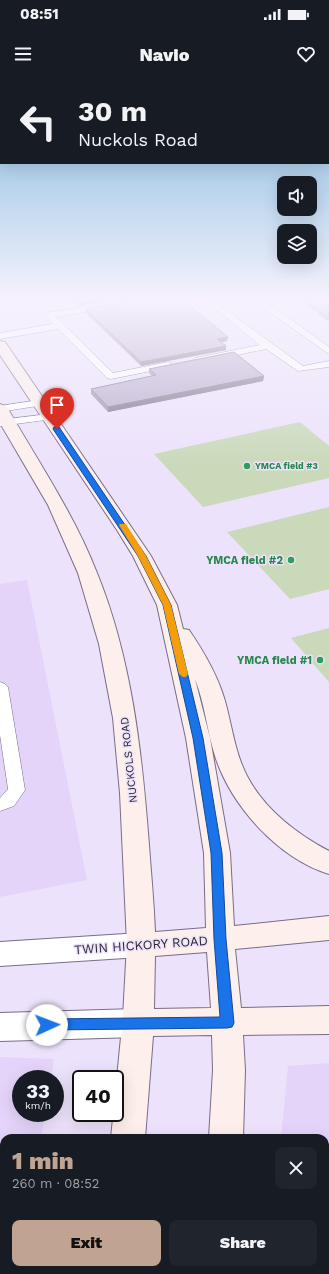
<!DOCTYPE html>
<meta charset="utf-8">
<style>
:root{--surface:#171b24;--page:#20242c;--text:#f1f3f6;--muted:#9ea1a6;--accent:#c1a392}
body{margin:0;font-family:"Work Sans",sans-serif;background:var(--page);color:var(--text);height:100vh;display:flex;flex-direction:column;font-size:15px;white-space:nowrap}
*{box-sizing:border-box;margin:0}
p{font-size:13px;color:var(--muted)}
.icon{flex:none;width:22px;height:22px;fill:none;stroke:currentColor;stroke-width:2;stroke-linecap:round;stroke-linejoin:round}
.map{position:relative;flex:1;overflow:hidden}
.drawer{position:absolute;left:0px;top:1054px;width:329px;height:140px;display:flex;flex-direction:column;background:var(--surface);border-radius:12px 12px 0 0;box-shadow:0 4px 16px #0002}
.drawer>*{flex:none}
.guide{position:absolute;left:0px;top:0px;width:329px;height:84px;box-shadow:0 4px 16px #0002;background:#171b24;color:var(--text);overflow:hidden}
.fabs{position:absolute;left:277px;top:96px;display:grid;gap:8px}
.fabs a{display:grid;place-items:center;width:40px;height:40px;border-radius:8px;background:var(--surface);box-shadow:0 4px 16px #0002;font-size:20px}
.speed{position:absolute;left:12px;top:990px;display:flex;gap:8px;font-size:20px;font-weight:700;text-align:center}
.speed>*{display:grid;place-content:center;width:52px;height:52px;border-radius:50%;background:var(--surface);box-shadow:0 4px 16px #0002;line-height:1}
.speed small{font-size:10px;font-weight:400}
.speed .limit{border:2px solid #111;border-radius:6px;background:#fff;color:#111}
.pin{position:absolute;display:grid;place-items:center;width:34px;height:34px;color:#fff;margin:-41px -17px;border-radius:50% 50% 50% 0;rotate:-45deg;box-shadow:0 0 4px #0007}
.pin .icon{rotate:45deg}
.me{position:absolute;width:44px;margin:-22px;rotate:88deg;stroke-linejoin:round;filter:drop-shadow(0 0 3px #0008)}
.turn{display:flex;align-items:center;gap:14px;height:84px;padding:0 12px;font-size:18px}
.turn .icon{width:52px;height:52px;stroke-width:2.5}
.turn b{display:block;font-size:28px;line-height:34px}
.round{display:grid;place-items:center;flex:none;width:42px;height:42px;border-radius:8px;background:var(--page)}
.headline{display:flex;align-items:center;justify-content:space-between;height:68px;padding:0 12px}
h1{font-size:24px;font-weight:800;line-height:30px;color:var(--accent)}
.action{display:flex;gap:8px;margin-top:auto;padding:8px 12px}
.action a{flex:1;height:46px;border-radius:8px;background:var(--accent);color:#111;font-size:16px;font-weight:800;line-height:46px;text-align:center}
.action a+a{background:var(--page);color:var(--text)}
.status{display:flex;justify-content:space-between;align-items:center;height:28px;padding:0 20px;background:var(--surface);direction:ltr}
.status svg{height:11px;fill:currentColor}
header{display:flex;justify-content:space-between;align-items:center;height:52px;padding:0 12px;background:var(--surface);font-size:18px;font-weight:800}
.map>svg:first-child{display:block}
</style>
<div class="status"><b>08:51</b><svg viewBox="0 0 49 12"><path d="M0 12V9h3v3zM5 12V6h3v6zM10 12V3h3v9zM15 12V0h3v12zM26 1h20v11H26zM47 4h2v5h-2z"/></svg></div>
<header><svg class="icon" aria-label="menu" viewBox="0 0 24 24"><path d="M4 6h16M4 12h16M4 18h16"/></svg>Navio<svg class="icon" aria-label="heart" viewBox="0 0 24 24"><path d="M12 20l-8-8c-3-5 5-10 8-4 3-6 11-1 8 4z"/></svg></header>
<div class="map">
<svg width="329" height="1194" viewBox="0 0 329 1194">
<rect width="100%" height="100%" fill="#ece2fb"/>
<g fill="#e4d4fa">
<polygon points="27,500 87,800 0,817 0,504"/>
<polygon points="0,977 54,979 51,999 21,999 21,1033 45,1033 41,1058 4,1058 4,1190 21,1190 20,1194 0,1194"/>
<polygon points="329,983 329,1194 269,1194 270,1190 325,1190 325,1058 281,1058 288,986"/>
</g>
<g fill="#c9d9b9">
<polygon points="300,342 329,366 329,398 203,427 154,374"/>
<polygon points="329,427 329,509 290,519 227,452"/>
<polygon points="329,548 329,602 291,558"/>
</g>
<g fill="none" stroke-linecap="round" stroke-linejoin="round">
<g stroke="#786d89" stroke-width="1">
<g id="service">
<polygon points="131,219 147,219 143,222 56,237 113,293 168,282 171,283 173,285 171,287 111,299 107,298 58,249 0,259 0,253 53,244 45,235 46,233"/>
<polygon points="203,219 212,219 217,222 241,219 262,219 329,267 329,274 255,222 222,227 303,286 329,281 329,287 298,291 266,269 198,283 195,282 193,280 195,278 260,265"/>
<polygon points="39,320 43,321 44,323 43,325 0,332 0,326"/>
<polygon points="49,334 54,337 53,339 0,346 0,340"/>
<polygon points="0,602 5,604 8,607 25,710 14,726 0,731 0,718 8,709 0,655"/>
</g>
</g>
<g stroke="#786d89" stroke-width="2">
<g id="tertiary">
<polygon points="141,853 151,857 155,865 151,873 141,877 0,886 0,862"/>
<polygon points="137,929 148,933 152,943 148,953 137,957 0,961 0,933"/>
</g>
</g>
<g stroke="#786d89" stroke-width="2">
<g id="secondary">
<path d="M0,261l5,1 146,214 26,49 6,24 6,1c15,22 29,46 36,71 7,25 10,52 22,75 18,34 50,58 82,75v23c-51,-16 -98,-68 -114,-118 -8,-25 -10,-52 -20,-77l15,59 20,115 4,73 95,-10v24l-94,9 6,59 88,-2v28l-86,1 2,35 -2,68h-34l4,-68 -1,-35 -59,1 -8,102h-34l12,-121 4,-73 -7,-151 -7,-75 -14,-74 -21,-71 -30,-68 -48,-82v-19l5,2 3,3c31,54 66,105 89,164 35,86 45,180 52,272 2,29 5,58 6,87l51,-4 -2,-75 -18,-115 -29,-133 -24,-49 -16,-26 -117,-175zM207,872l4,56 -57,1 1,-53z"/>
<polygon points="97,1190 133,1190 132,1194 96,1194"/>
<rect x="203" y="1190" width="36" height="4"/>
</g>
</g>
<use href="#service" fill="#fff" fill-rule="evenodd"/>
<use href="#tertiary" fill="#fff" fill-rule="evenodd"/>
<use href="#secondary" fill="#fdefec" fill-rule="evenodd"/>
</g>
<g fill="#9f95af">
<polygon points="70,218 125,218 78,226"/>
<polygon points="296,218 329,218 329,242 319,235 319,234"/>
<polygon points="143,219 227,261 221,262 226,266 226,270 141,286 86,233 85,229"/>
<polygon points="149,289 264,296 263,301 108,332 91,314 91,309 152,296 149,293"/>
</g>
<g fill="#82798f">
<polygon points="100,218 125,218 78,226 78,222"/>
<polygon points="228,257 227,261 217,263 217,259"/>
<polygon points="226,266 226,270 141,286 141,282"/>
<polygon points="264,296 263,301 108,332 108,327"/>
</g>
<g fill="#b9adcc" stroke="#82798f">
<polygon points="74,218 100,218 78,222"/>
<polygon points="144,218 180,218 228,257 217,259 226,266 141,282 85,229 143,219"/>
<polygon points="302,218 329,218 329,237 319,231 321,231"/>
<polygon points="234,272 264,296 108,327 91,309 156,295 149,289"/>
</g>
<linearGradient id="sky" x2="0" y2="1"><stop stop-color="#81b8dd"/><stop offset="0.57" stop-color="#f6f2fd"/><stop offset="1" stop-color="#f6f2fd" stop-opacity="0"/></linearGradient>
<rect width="329" height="386" fill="url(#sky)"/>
<polygon fill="#1a73e8" stroke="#114b97" points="54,347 59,347 146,476 171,525 203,658 222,773 226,859 234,943 232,947 227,948 47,950 43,949 41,945 43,941 47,939 220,937 214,859 211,773 193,658 163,525 138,476 53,349"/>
<polygon fill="#f59e0b" points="120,444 126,444 146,476 171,525 188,594 186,597 183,597 179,594 163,525 138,476 119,445"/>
<g fill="#2e9e5b" stroke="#ece2fb" stroke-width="1.5">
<circle cx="247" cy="386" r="4"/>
<circle cx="291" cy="480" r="4"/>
<circle cx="320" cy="580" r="4"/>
</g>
<g text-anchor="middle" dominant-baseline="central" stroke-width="3" stroke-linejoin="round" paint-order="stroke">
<g font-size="9" font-weight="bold" fill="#27864d" stroke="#ece2fb" text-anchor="start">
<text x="255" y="386">YMCA field #3</text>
</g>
<g font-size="11" font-weight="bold" fill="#27864d" stroke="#ece2fb" text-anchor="end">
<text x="283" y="480">YMCA field #2</text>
<text x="312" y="580">YMCA field #1</text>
</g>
<g font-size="11" fill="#2c2733" stroke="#ece2fb">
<text transform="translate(129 680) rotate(-96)">NUCKOLS ROAD</text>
</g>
<g font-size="13" fill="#2c2733" stroke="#ece2fb">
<text transform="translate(141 865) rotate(-4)">TWIN HICKORY ROAD</text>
</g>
</g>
</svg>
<div class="fabs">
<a><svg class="icon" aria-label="sound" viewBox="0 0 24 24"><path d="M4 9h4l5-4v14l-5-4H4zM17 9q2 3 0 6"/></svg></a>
<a><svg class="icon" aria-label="layers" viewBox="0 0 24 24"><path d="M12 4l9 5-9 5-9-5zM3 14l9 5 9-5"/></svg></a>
</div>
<div class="speed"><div>33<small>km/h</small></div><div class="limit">40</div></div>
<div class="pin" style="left:57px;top:349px;background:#d93025"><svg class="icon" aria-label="arrive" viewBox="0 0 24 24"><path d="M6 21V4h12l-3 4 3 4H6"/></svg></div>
<svg class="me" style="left:47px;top:945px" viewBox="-20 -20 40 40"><circle r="19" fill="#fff"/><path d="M0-13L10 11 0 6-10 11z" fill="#1a73e8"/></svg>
<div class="guide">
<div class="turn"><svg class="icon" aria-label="left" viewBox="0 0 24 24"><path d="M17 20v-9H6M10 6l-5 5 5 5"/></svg><div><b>30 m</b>Nuckols Road</div></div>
</div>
<section class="drawer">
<div class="headline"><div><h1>1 min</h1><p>260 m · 08:52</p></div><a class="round"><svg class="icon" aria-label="close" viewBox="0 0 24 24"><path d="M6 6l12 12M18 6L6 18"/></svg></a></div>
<div class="action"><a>Exit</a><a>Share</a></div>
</section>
</div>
